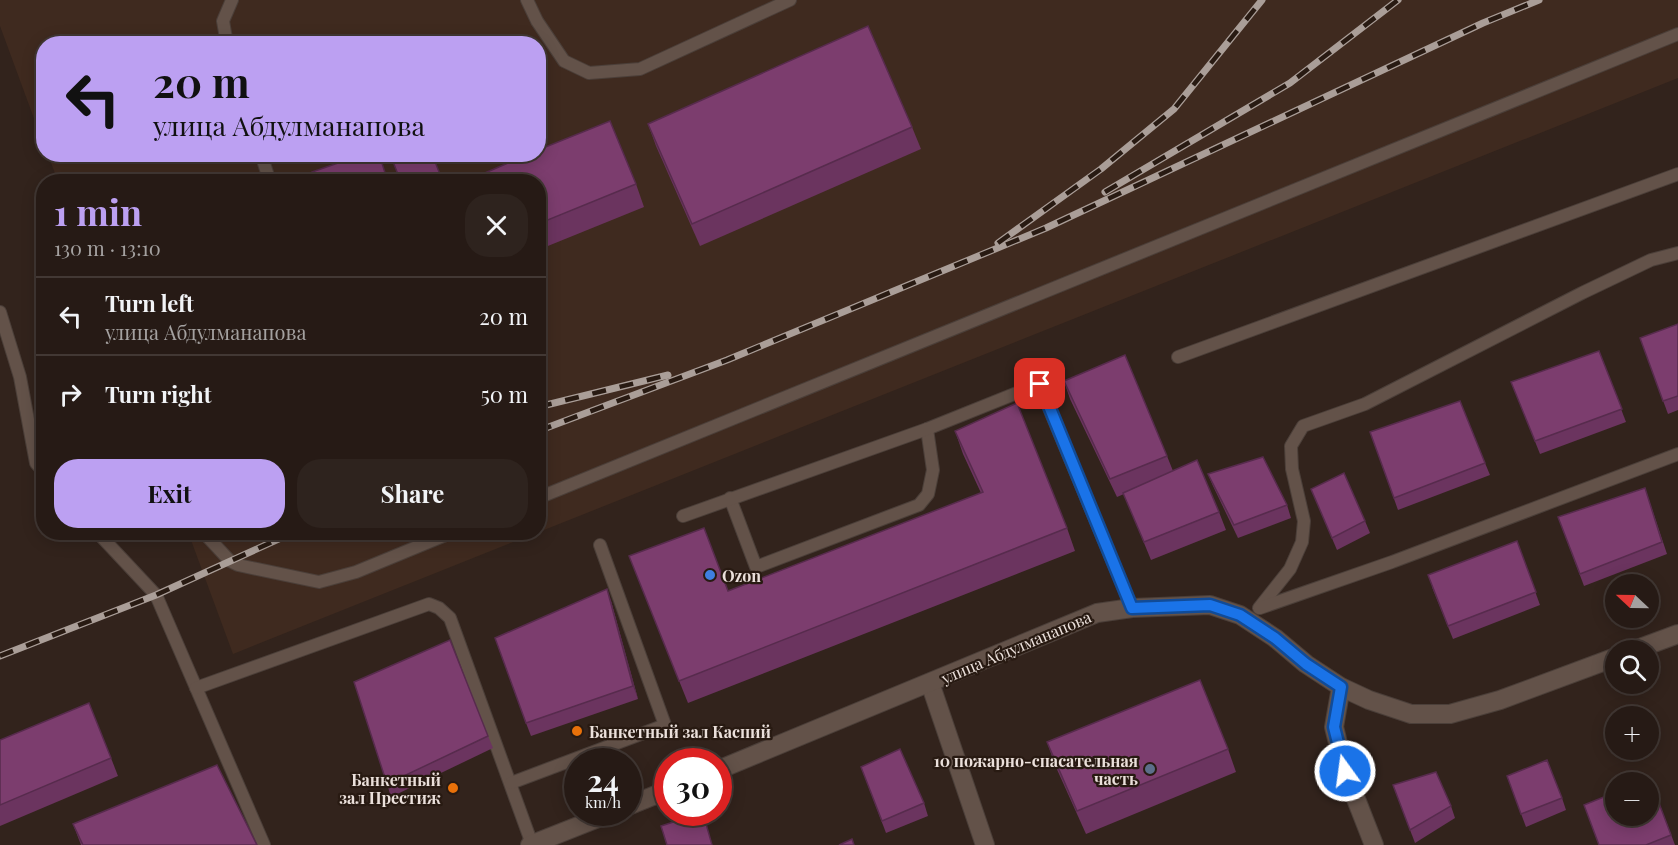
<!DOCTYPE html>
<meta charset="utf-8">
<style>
:root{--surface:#261a15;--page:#2e231e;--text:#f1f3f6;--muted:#a4a1a0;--line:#423834;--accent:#bca0f2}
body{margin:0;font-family:"Playfair Display",serif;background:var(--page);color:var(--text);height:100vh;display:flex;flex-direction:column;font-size:22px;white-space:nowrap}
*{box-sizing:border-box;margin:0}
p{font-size:20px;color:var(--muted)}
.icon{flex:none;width:33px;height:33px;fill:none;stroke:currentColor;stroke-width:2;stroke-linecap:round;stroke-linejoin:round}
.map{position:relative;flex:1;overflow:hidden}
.panel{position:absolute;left:36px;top:174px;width:510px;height:366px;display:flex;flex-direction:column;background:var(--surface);border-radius:24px;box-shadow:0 3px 15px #0003,0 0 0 2px var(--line)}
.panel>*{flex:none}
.banner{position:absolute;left:36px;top:36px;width:510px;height:126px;border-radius:24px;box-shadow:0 3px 15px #0003,0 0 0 2px var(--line);background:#bca0f2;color:#111;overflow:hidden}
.needle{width:39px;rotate:292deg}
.tools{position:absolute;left:1605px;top:574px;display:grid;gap:12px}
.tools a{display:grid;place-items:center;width:54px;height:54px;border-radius:50%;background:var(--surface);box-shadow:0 3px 15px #0003,0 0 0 2px var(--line);font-size:30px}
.speed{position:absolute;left:564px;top:748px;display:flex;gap:12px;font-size:30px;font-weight:700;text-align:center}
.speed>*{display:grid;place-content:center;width:78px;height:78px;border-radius:50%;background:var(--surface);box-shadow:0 3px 15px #0003,0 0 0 2px var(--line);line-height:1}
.speed small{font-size:15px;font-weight:400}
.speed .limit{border:9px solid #d22;background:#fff;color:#111}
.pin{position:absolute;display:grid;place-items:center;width:51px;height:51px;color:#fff;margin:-26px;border-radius:12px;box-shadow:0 3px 9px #0006}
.me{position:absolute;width:66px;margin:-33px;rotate:346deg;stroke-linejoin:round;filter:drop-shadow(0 0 4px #0008)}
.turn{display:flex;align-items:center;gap:21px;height:126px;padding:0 18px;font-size:27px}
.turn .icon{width:78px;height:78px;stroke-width:2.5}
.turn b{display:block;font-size:42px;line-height:51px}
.round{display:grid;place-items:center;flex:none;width:63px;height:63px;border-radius:24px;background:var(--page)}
.summary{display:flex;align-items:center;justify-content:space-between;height:102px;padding:0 18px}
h1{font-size:36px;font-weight:700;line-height:45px;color:var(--accent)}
.cta{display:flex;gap:12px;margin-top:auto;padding:12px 18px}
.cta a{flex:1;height:69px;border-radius:24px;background:var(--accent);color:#111;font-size:24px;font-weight:700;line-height:69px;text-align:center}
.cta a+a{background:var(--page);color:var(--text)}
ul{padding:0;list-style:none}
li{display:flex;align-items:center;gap:18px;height:78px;padding:0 18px;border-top:2px solid var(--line)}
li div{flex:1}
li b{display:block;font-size:22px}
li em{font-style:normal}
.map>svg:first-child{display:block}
</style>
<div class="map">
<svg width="1678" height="845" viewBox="0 0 1678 845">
<rect width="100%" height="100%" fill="#32231c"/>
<g fill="#3f2a1f">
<polygon points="0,0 1678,0 1678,78 539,532 538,182 58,181 48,155 538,154 538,44 44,44 43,143 0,26"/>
<polygon points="188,532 538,532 233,654"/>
</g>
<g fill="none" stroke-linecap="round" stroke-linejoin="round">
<g stroke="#4b3f39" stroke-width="14">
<g id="service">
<polyline points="527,0 537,21 564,61 589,73 640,69 790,0"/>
<polyline points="227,44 223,21 232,0"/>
<polyline points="261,154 270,182"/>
<polyline points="0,312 20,377 36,463 44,472"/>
<polyline points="1178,357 1678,174"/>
<polyline points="538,498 1678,34"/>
<polyline points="730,498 756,567 919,505 928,494 933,470 927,429"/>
<polyline points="683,516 927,429 1039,384 1132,608"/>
<polyline points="97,532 156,595 264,845"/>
<polyline points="203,532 230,561 238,565 319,582 356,572 453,532"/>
<polyline points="1259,608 1290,569 1302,542 1304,521 1292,469 1291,446 1303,426 1365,404 1582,293 1651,260 1678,253"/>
<polyline points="1260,608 1392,562 1678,454"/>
<polyline points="196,688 429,604 439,608 450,618 532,844"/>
<polyline points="511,783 665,725 600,545"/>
</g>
</g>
<g stroke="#4b3f39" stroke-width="20">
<g id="minor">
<polyline points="1632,651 1678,634"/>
<polyline points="930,683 985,845"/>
<polyline points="1341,687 1334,727 1345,771 1374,845"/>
<polyline points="718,770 1097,613 1132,608 1210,605 1240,615 1275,638 1306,664 1341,687 1369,700 1411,714 1450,714 1500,700 1616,657"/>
<polyline points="628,806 668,790"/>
<polyline points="530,845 611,813"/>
</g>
</g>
<use href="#service" stroke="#635249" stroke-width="12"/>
<use href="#minor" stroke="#635249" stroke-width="18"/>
<g stroke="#aa9e98" stroke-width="7">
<g id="rail">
<polyline points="1105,192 1290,83 1398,0"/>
<polyline points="998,243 1101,169 1174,109 1262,0"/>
<polyline points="538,407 668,375"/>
<polyline points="538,431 727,360 1046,228 1483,23 1539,0"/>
<polyline points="0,656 156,595 294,532"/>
</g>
</g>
<use href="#rail" stroke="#281a12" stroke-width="4.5" stroke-dasharray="14" stroke-linecap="butt"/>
</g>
<g fill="#6b345f">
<polygon points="648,124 912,127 921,149 700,246 656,146"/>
<polygon points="109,154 121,154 111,159"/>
<polygon points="538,182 636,184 644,207 538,250"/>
<polygon points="1678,324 1678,410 1668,414 1640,338"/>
<polygon points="1599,351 1626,422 1540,454 1516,394"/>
<polygon points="1064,381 1167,456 1173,471 1219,512 1226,530 1151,560 1124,494 1117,497 1070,399"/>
<polygon points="955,431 1067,528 1075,551 688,703 629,556 728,591 981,493 963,454"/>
<polygon points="1370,432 1485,463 1490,475 1398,510"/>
<polygon points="1208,474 1287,505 1291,518 1238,538 1213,486"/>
<polygon points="1645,488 1667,554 1584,586 1558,517"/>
<polygon points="1311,489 1365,521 1370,533 1337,550"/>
<polygon points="1517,541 1540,605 1453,639 1432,587"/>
<polygon points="611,601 638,699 531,736 526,723"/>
<polygon points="488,736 493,748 391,797 387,784"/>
<polygon points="0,740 111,758 118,776 0,826"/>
<polygon points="1047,742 1228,749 1236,772 1086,834 1055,765"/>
<polygon points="861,767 924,803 928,816 886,833"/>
<polygon points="1507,776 1562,798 1566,810 1526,827"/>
<polygon points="1650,779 1675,845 1599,845"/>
<polygon points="1393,785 1451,806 1455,818 1415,843"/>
<polygon points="73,824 257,845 81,845"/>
</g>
<polygon fill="#572b4d" points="607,589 611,601 638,699 633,686"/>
<g fill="#7c3d6e" stroke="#572b4d" stroke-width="1.5">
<polygon points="868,26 912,127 692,224 648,124"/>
<polygon points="610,121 636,184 538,224 538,182 464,182 529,154 538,154 538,150"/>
<polygon points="364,154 379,154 388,182 315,182 312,172"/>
<polygon points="390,154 432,154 443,182 401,182"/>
<polygon points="1678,324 1678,396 1663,401 1640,338"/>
<polygon points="1599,351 1622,409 1535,441 1511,382"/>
<polygon points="1125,355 1167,456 1110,479 1064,381"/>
<polygon points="1460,401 1485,463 1394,498 1370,432"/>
<polygon points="1017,403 1067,528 679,681 629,556 704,528 728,591 983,492 955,431"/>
<polygon points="1263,457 1287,505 1234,525 1208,474"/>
<polygon points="1197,460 1219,512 1144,542 1123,493"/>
<polygon points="1344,473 1365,521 1332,538 1311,489"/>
<polygon points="1645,488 1662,542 1580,574 1558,517"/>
<polygon points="1517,541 1536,592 1448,626 1428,575"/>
<polygon points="607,589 633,686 526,723 495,638"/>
<polygon points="450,640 488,736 387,784 354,682"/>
<polygon points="1200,680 1228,749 1077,811 1047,742"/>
<polygon points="89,703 111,758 0,805 0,740"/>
<polygon points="900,749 924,803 882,821 861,767"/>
<polygon points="1547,760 1562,798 1521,814 1507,776"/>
<polygon points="217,765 257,845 83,845 73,824"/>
<polygon points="1436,772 1451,806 1410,830 1393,785"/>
<polygon points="1650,779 1671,835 1646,845 1599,845 1584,805 1616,792 1616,816 1648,816 1648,783 1640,783"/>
<polygon points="701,813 703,813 712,845 667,845 661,826"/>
<polygon points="852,839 854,845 839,845"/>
</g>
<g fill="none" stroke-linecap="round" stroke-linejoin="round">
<g stroke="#114b97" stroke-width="15">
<polyline id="route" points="1040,384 1132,608 1210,605 1240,615 1275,638 1306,664 1341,687 1334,727 1345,771"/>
</g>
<use href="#route" stroke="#1a73e8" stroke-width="10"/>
</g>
<circle fill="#3f7fe0" stroke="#281a12" stroke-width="2" cx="710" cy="575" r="6"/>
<g fill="#e8710a" stroke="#281a12" stroke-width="2">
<circle cx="577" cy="731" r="6"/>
<circle cx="453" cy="788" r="6"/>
</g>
<circle fill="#5c6f8a" stroke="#281a12" stroke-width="2" cx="1150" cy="769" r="6"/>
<g text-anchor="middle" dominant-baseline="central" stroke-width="4.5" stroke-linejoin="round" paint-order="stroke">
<g font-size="16" font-weight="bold" fill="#ebe0db" stroke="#281a12" text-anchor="start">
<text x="722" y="575">Ozon</text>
<text x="589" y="731">Банкетный зал Каспий</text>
<text x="1138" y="760" text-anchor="end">10 пожарно-спасательная<tspan x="1138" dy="18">часть</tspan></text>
<text x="441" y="779" text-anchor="end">Банкетный<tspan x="441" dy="18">зал Престиж</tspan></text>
</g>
<g font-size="16" fill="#ebe0db" stroke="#281a12">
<text transform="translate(1016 647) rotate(-23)">улица Абдулманапова</text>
</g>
</g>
</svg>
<div class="tools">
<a><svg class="needle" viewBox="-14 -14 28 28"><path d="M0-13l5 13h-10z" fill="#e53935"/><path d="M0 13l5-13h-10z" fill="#a4a1a0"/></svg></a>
<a><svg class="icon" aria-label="search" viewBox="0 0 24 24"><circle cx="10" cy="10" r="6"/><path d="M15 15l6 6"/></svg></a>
<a>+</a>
<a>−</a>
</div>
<div class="speed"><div>24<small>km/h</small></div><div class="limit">30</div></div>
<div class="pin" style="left:1040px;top:384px;background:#d93025"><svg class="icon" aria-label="arrive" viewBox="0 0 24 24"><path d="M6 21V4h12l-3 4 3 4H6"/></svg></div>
<svg class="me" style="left:1345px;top:771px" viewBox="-20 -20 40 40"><circle r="17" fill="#1a73e8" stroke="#fff" stroke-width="3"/><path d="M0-11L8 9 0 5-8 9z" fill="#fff"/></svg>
<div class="banner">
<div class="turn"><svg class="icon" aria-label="left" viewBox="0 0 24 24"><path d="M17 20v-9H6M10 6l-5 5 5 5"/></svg><div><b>20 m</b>улица Абдулманапова</div></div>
</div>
<section class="panel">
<div class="summary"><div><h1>1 min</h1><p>130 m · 13:10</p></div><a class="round"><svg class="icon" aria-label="close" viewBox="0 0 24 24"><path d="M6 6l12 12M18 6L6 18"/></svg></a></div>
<ul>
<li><svg class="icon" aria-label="left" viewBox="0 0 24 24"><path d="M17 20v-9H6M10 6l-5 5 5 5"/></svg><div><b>Turn left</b><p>улица Абдулманапова</p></div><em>20 m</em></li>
<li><svg class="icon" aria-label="right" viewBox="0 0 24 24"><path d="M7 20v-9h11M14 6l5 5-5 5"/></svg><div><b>Turn right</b></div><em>50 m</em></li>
</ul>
<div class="cta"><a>Exit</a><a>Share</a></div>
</section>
</div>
